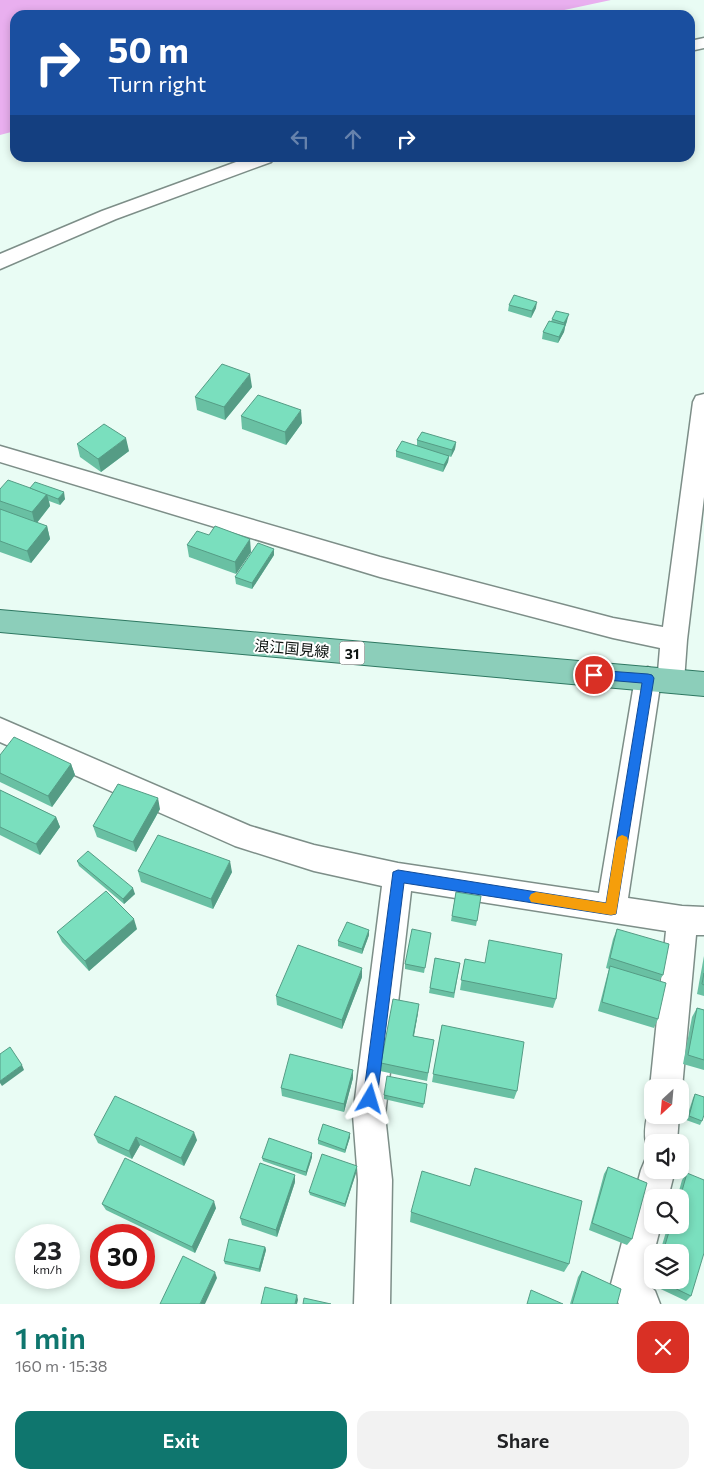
<!DOCTYPE html>
<meta charset="utf-8">
<style>
:root{--surface:#fff;--page:#f2f2f2;--text:#202124;--muted:#757577;--accent:#0f766e}
body{margin:0;font-family:Commissioner,"Noto Sans JP",sans-serif;background:var(--page);color:var(--text);height:100vh;display:flex;flex-direction:column;font-size:19px;white-space:nowrap}
*{box-sizing:border-box;margin:0}
p{font-size:16px;color:var(--muted)}
.icon{flex:none;width:28px;height:28px;fill:none;stroke:currentColor;stroke-width:2;stroke-linecap:round;stroke-linejoin:round}
.map{position:relative;height:1304px;overflow:hidden}
.details{display:flex;flex-direction:column;background:var(--surface);flex:1}
.details>*{flex:none}
.top-card{position:absolute;left:10px;top:10px;width:685px;height:152px;border-radius:15px;box-shadow:0 2px 8px #0003;background:#1a4fa0;color:#fff;overflow:hidden}
.needle{width:32px;rotate:206deg}
.fabs{position:absolute;left:644px;top:1079px;display:grid;gap:10px}
.fabs a{display:grid;place-items:center;width:45px;height:45px;border-radius:10px;background:var(--surface);box-shadow:0 2px 8px #0003;font-size:25px}
.speed{position:absolute;left:15px;top:1224px;display:flex;gap:10px;font-size:25px;font-weight:700;text-align:center}
.speed>*{display:grid;place-content:center;width:65px;height:65px;border-radius:50%;background:var(--surface);box-shadow:0 2px 8px #0003;line-height:1}
.speed small{font-size:12px;font-weight:400}
.speed .limit{border:8px solid #d22;background:#fff;color:#111}
.pin{position:absolute;display:grid;place-items:center;width:42px;height:42px;color:#fff;margin:-21px;border:2px solid #fff;border-radius:50%;box-shadow:0 1px 5px #0007}
.me{position:absolute;width:55px;margin:-28px;rotate:7deg;stroke-linejoin:round;filter:drop-shadow(0 0 4px #0008)}
.turn{display:flex;align-items:center;gap:18px;height:105px;padding:0 15px;font-size:22px}
.turn .icon{width:65px;height:65px;stroke-width:2.5}
.turn b{display:block;font-size:35px;line-height:42px}
.lanes{display:flex;align-items:center;height:48px;padding:0 15px;background:#0003;justify-content:center;gap:25px;direction:ltr}
.lanes .off{opacity:.35}
.round{display:grid;place-items:center;flex:none;width:52px;height:52px;border-radius:15px;background:var(--page)}
.overview{display:flex;align-items:center;justify-content:space-between;height:85px;padding:0 15px}
h1{font-size:30px;font-weight:600;line-height:38px;color:var(--accent)}
.cta{display:flex;gap:10px;margin-top:auto;padding:10px 15px}
.cta a{flex:1;height:58px;border-radius:15px;background:var(--accent);color:#fff;font-size:20px;font-weight:600;line-height:58px;text-align:center}
.cta a+a{background:var(--page);color:var(--text)}
.map>svg:first-child{display:block}
</style>
<div class="map">
<svg width="704" height="1304" viewBox="0 0 704 1304">
<rect width="100%" height="100%" fill="#e9fcf4"/>
<polygon fill="#e9afef" points="0,0 611,0 541,15 15,15 15,131 0,135"/>
<g fill="none" stroke-linecap="round" stroke-linejoin="round">
<g stroke="#7d8e88" stroke-width="3">
<g id="minor">
<polygon points="704,38 704,48 690,51 690,41"/>
<polygon points="247,158 274,158 271,162 116,219 0,269 0,254 102,211"/>
<polygon points="704,394 704,497 687,640 684,681 680,689 671,692 662,689 660,686 628,898 682,906 704,907 704,935 696,935 682,1088 680,1093 680,1088 652,1088 652,1095 650,1088 666,931 411,891 385,1115 392,1180 390,1304 354,1304 358,1180 353,1115 382,886 314,871 235,846 0,742 0,718 250,826 314,845 398,863 599,893 635,678 639,670 648,667 658,672 660,648 613,638 380,577 0,462 0,446 380,557 613,618 663,627 693,402 696,396"/>
<path d="M651,1103l1,12h27l-2,27h-25v13l-3,-1c-7,-17 -4,-34 2,-51z"/>
<polygon points="652,1155 652,1170 675,1170 668,1198 652,1198 652,1225 661,1225 654,1252 652,1252 647,1283 655,1291 660,1304 619,1304 610,1288 641,1170 646,1158"/>
</g>
</g>
<g stroke="#2e7761" stroke-width="2">
<polygon id="primary" points="0,610 704,672 704,696 0,632"/>
</g>
<use href="#minor" fill="#fff" fill-rule="evenodd"/>
<use href="#primary" fill="#8cceba" fill-rule="evenodd"/>
</g>
<g fill="#69c0a3">
<polygon points="509,305 536,308 531,318 508,311"/>
<polygon points="552,319 567,321 565,327 564,332 558,343 542,339 543,332 551,322"/>
<polygon points="252,387 225,420 197,410 195,397"/>
<polygon points="241,416 302,423 286,445 242,429"/>
<polygon points="417,440 456,442 455,449 451,457 449,456 448,462 443,472 396,457 396,451 417,446"/>
<polygon points="77,444 129,451 101,472 80,457"/>
<polygon points="30,488 65,499 60,505 49,501 50,506 37,523 47,526 50,539 31,563 0,552 0,489"/>
<polygon points="187,545 251,552 236,574 189,557"/>
<polygon points="274,555 252,589 236,584 235,577"/>
<polygon points="0,755 71,764 75,775 52,807 0,782"/>
<polygon points="0,790 56,817 60,827 40,855 0,835"/>
<polygon points="160,809 136,852 97,837 93,826"/>
<polygon points="77,861 135,894 124,904 79,866"/>
<polygon points="138,871 232,872 213,909 141,882"/>
<polygon points="456,892 481,896 476,926 451,921"/>
<polygon points="137,929 89,971 62,942 57,932"/>
<polygon points="617,929 663,975 659,981 658,1019 654,1028 598,1011 607,976 609,969 606,968 613,939"/>
<polygon points="431,933 424,973 405,969 405,964"/>
<polygon points="369,935 362,954 338,946 338,941"/>
<polygon points="704,956 704,996 697,994"/>
<polygon points="435,958 460,963 454,998 429,993"/>
<polygon points="465,959 556,999 553,1008 460,990"/>
<polygon points="362,977 342,1029 277,1005 276,996"/>
<polygon points="697,1008 704,1010 704,1070 683,1064 692,1017"/>
<polygon points="418,1013 414,1036 434,1040 427,1081 380,1071 381,1063"/>
<polygon points="442,1025 517,1091 514,1099 432,1082"/>
<polygon points="353,1078 344,1112 282,1096 281,1088"/>
<polygon points="427,1084 423,1108 384,1099 384,1095"/>
<polygon points="695,1094 702,1121 700,1125 686,1120 693,1098"/>
<polygon points="94,1135 197,1140 184,1166 140,1145 132,1159 98,1143"/>
<polygon points="350,1137 345,1153 318,1144 318,1140"/>
<polygon points="312,1153 312,1157 306,1176 263,1161 262,1158"/>
<polygon points="357,1166 357,1170 345,1207 310,1195 309,1192"/>
<polygon points="608,1167 632,1239 627,1245 589,1230 604,1174"/>
<polygon points="687,1173 691,1296 686,1301 650,1284 652,1276 652,1280 680,1280 680,1252 660,1252 668,1225 680,1225 680,1198 677,1198 682,1180"/>
<polygon points="295,1182 277,1237 242,1225 240,1218"/>
<polygon points="470,1186 569,1264 564,1272 410,1222 411,1212"/>
<polygon points="102,1204 216,1208 195,1253 106,1210"/>
<polygon points="265,1247 266,1250 260,1272 225,1264 224,1261"/>
<polygon points="582,1271 617,1304 570,1304 578,1277"/>
</g>
<g fill="#559c85">
<polygon points="537,302 536,308 531,318 532,311"/>
<polygon points="569,314 567,321 565,327 564,332 558,343 559,337 564,328 564,323"/>
<polygon points="250,374 252,387 225,420 224,407"/>
<polygon points="301,410 302,423 286,445 285,432"/>
<polygon points="126,438 129,451 101,472 98,459"/>
<polygon points="456,442 455,449 451,457 452,450"/>
<polygon points="449,456 448,462 443,472 444,465"/>
<polygon points="64,492 65,499 60,505 58,499"/>
<polygon points="47,494 50,506 35,525 32,512"/>
<polygon points="47,526 50,539 31,563 27,551"/>
<polygon points="250,539 251,552 236,574 235,562"/>
<polygon points="274,549 274,555 252,589 252,583"/>
<polygon points="71,764 75,775 52,807 48,796"/>
<polygon points="158,798 160,809 136,852 133,842"/>
<polygon points="56,817 60,827 40,855 36,844"/>
<polygon points="230,861 232,872 213,909 211,899"/>
<polygon points="133,888 135,894 124,904 123,899"/>
<polygon points="134,919 137,929 89,971 85,961"/>
<polygon points="369,930 369,935 362,954 362,949"/>
<polygon points="362,968 362,977 342,1029 342,1020"/>
<polygon points="419,1004 418,1013 412,1045 413,1036"/>
<polygon points="22,1065 24,1070 2,1086 0,1083 0,1081"/>
<polygon points="353,1070 353,1078 344,1112 344,1104"/>
<polygon points="194,1132 197,1140 184,1166 181,1158"/>
<polygon points="350,1133 350,1137 345,1153 345,1150"/>
<polygon points="136,1137 140,1145 132,1159 129,1151"/>
<polygon points="312,1153 312,1157 306,1176 306,1172"/>
<polygon points="357,1166 357,1170 345,1207 345,1204"/>
<polygon points="295,1175 295,1182 277,1237 276,1230"/>
<polygon points="214,1201 216,1208 195,1253 192,1247"/>
<polygon points="265,1247 266,1250 260,1272 259,1269"/>
<polygon points="215,1272 217,1278 205,1304 200,1304"/>
<polygon points="297,1295 298,1300 297,1304 295,1304"/>
</g>
<g fill="#7adfbe" stroke="#559c85">
<polygon points="514,295 537,302 532,311 509,305"/>
<polygon points="556,311 569,314 564,323 552,319"/>
<polygon points="549,321 565,325 559,337 543,332"/>
<polygon points="222,364 250,374 224,407 195,397"/>
<polygon points="258,395 301,410 285,432 241,416"/>
<polygon points="104,424 126,438 98,459 77,444"/>
<polygon points="422,432 456,442 452,450 417,440"/>
<polygon points="402,441 449,456 444,465 396,451"/>
<polygon points="8,480 47,494 32,512 0,501 0,489"/>
<polygon points="35,482 64,492 58,499 30,488"/>
<polygon points="0,509 47,526 27,551 0,541"/>
<polygon points="215,526 250,539 235,562 187,545 197,531 209,535"/>
<polygon points="258,543 274,549 252,583 235,577"/>
<polygon points="14,737 71,764 48,796 0,773 0,755"/>
<polygon points="118,784 158,798 133,842 93,826"/>
<polygon points="0,790 56,817 36,844 0,827"/>
<polygon points="158,835 230,861 211,899 138,871"/>
<polygon points="88,851 133,888 123,899 77,861"/>
<polygon points="106,891 134,919 85,961 57,932"/>
<polygon points="456,892 481,896 477,921 452,916"/>
<polygon points="347,922 369,930 362,949 338,941"/>
<polygon points="412,929 431,933 425,968 405,964"/>
<polygon points="617,929 669,944 663,975 610,958"/>
<polygon points="489,940 562,954 556,999 461,980 465,959 485,963"/>
<polygon points="298,945 362,968 342,1020 276,996"/>
<polygon points="435,958 460,963 454,993 430,988"/>
<polygon points="610,966 666,983 658,1019 602,1002"/>
<polygon points="704,973 704,985 702,984"/>
<polygon points="393,999 419,1004 413,1036 434,1040 428,1073 381,1063"/>
<polygon points="697,1008 704,1010 704,1060 688,1055"/>
<polygon points="442,1025 524,1042 517,1091 433,1074"/>
<polygon points="10,1047 22,1065 0,1081 0,1054"/>
<polygon points="290,1054 353,1070 344,1104 281,1088"/>
<polygon points="387,1076 427,1084 424,1104 384,1095"/>
<polygon points="695,1094 704,1097 704,1115 702,1121 689,1116"/>
<polygon points="115,1096 194,1132 181,1158 136,1137 129,1151 94,1135"/>
<polygon points="323,1124 350,1133 345,1150 318,1140"/>
<polygon points="269,1138 312,1153 306,1172 262,1158"/>
<polygon points="322,1154 357,1166 345,1204 309,1192"/>
<polygon points="125,1158 214,1201 192,1247 102,1204"/>
<polygon points="260,1163 295,1175 276,1230 240,1218"/>
<polygon points="608,1167 647,1183 632,1239 592,1223"/>
<polygon points="475,1168 582,1201 569,1264 411,1212 422,1171 470,1186"/>
<polygon points="687,1173 704,1180 704,1253 691,1296 658,1280 680,1280 680,1252 663,1252 671,1225 680,1225 680,1198"/>
<polygon points="229,1239 265,1247 259,1269 224,1261"/>
<polygon points="183,1256 215,1272 200,1304 160,1304"/>
<polygon points="582,1271 621,1289 617,1304 572,1304"/>
<polygon points="265,1287 297,1295 295,1304 261,1304"/>
<polygon points="531,1290 563,1304 527,1304"/>
<polygon points="304,1298 331,1304 303,1304"/>
</g>
<polygon fill="#1a73e8" stroke="#114b97" points="594,670 648,674 652,675 654,678 616,914 611,915 404,883 377,1099 375,1104 370,1106 365,1104 363,1099 393,872 398,870 606,903 642,683 594,679 590,678 588,675 590,671"/>
<polygon fill="#f59e0b" points="622,835 627,837 628,841 616,914 611,915 531,902 529,898 531,894 536,892 606,903 616,841 618,837"/>
<g text-anchor="middle" dominant-baseline="central" stroke-width="4" stroke-linejoin="round" paint-order="stroke">
<rect fill="#fff" stroke="#565a58" stroke-width="1" x="339.5" y="641.5" width="25" height="23" rx="4"/>
<g font-size="14" font-weight="bold" fill="#0d1411">
<text x="352" y="653">31</text>
</g>
<g font-size="15" fill="#0d1411" stroke="#fff">
<text transform="translate(292 648) rotate(5)">浪江国見線</text>
</g>
</g>
</svg>
<div class="fabs">
<a><svg class="needle" viewBox="-14 -14 28 28"><path d="M0-13l5 13h-10z" fill="#e53935"/><path d="M0 13l5-13h-10z" fill="#757577"/></svg></a>
<a><svg class="icon" aria-label="sound" viewBox="0 0 24 24"><path d="M4 9h4l5-4v14l-5-4H4zM17 9q2 3 0 6"/></svg></a>
<a><svg class="icon" aria-label="search" viewBox="0 0 24 24"><circle cx="10" cy="10" r="6"/><path d="M15 15l6 6"/></svg></a>
<a><svg class="icon" aria-label="layers" viewBox="0 0 24 24"><path d="M12 4l9 5-9 5-9-5zM3 14l9 5 9-5"/></svg></a>
</div>
<div class="speed"><div>23<small>km/h</small></div><div class="limit">30</div></div>
<div class="pin" style="left:594px;top:675px;background:#d93025"><svg class="icon" aria-label="arrive" viewBox="0 0 24 24"><path d="M6 21V4h12l-3 4 3 4H6"/></svg></div>
<svg class="me" style="left:370px;top:1099px" viewBox="-20 -20 40 40"><path d="M0-17L14 15 0 8-14 15z" fill="#1a73e8" stroke="#fff" stroke-width="4"/></svg>
<div class="top-card">
<div class="turn"><svg class="icon" aria-label="right" viewBox="0 0 24 24"><path d="M7 20v-9h11M14 6l5 5-5 5"/></svg><div><b>50 m</b>Turn right</div></div>
<div class="lanes"><svg class="icon off" aria-label="left" viewBox="0 0 24 24"><path d="M17 20v-9H6M10 6l-5 5 5 5"/></svg><svg class="icon off" aria-label="ahead" viewBox="0 0 24 24"><path d="M12 20V5M6 11l6-6 6 6"/></svg><svg class="icon" aria-label="right" viewBox="0 0 24 24"><path d="M7 20v-9h11M14 6l5 5-5 5"/></svg></div>
</div>
</div>
<section class="details">
<div class="overview"><div><h1>1 min</h1><p>160 m · 15:38</p></div><a class="round" style="background:#d93025;color:#fff"><svg class="icon" aria-label="close" viewBox="0 0 24 24"><path d="M6 6l12 12M18 6L6 18"/></svg></a></div>
<div class="cta"><a>Exit</a><a>Share</a></div>
</section>
